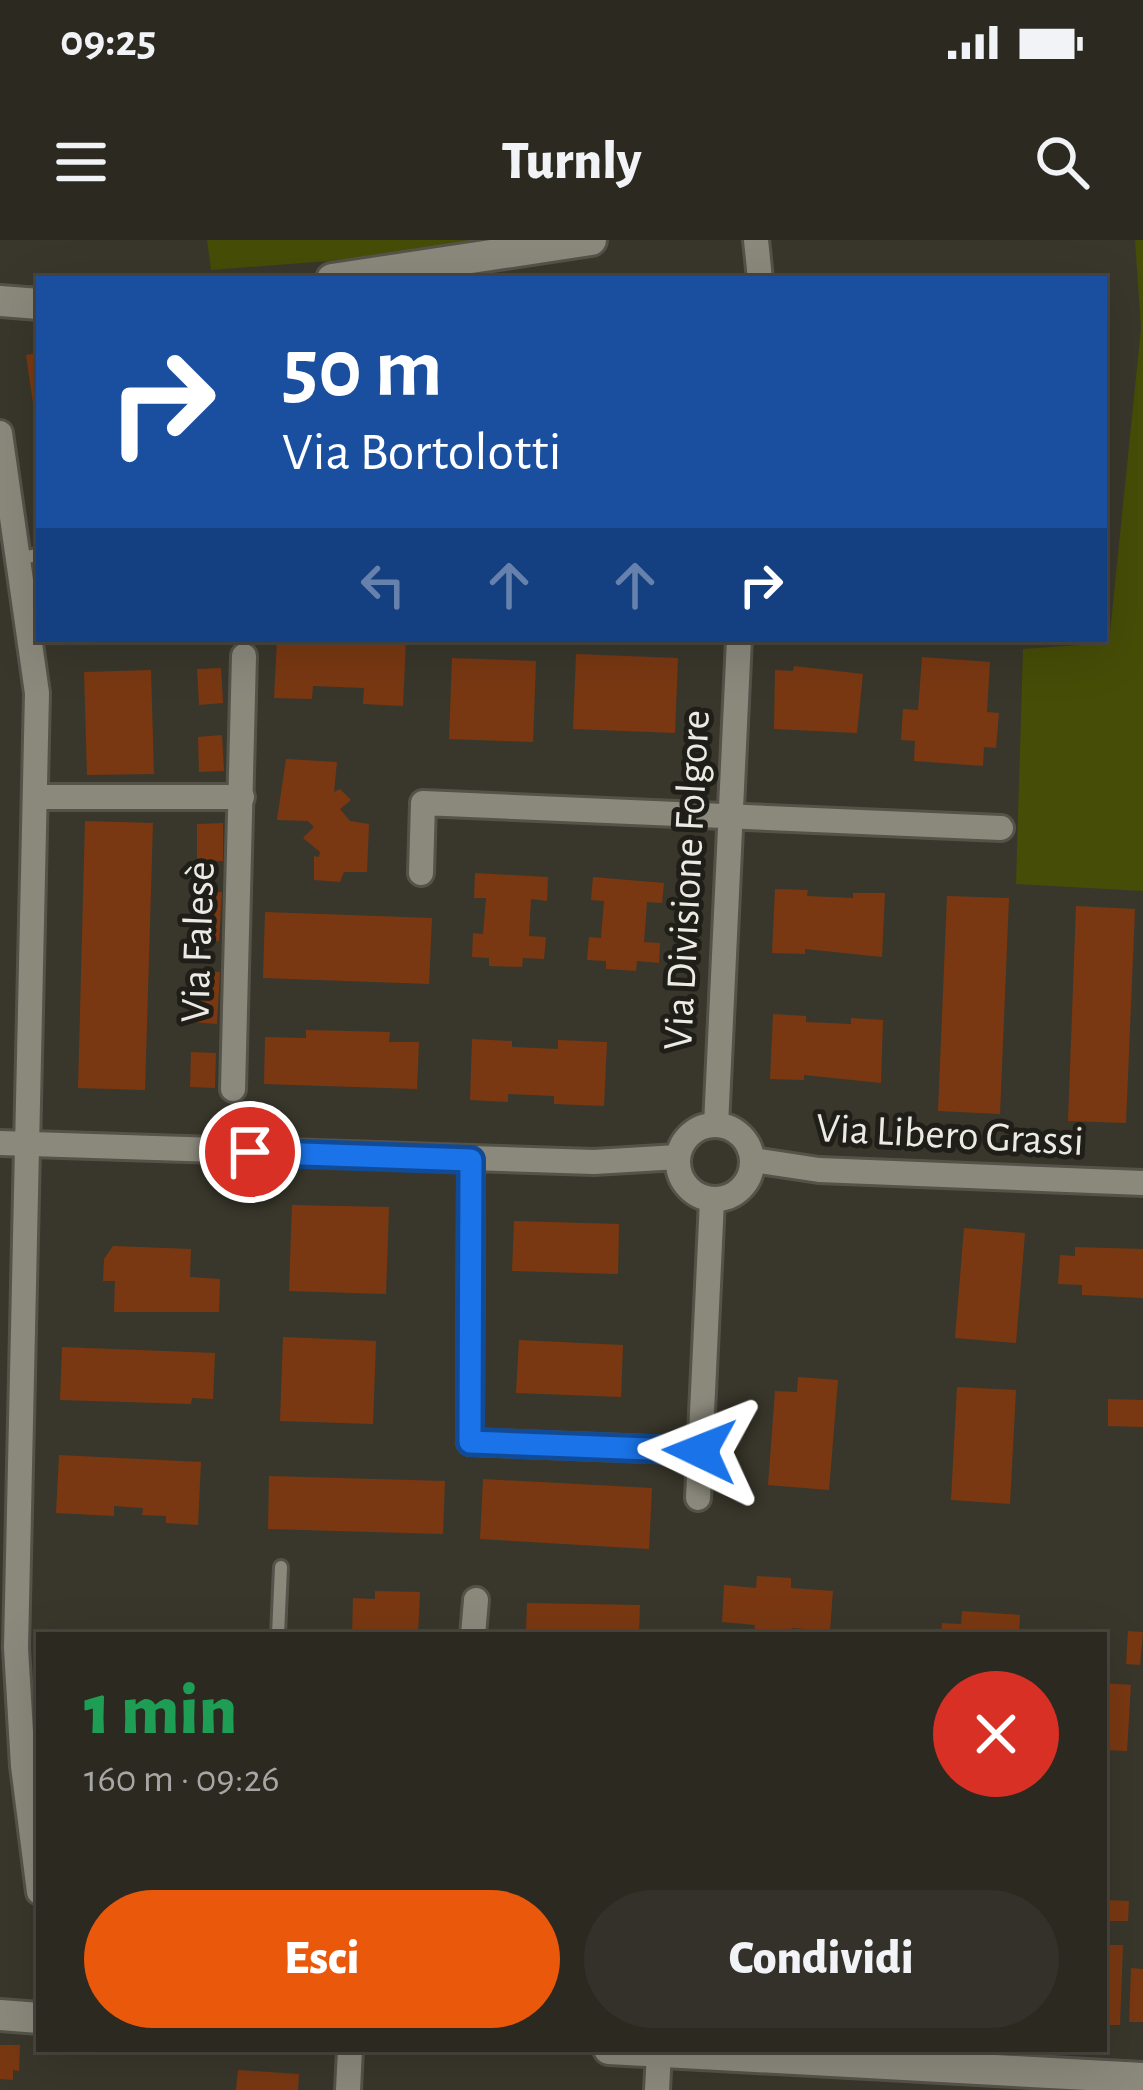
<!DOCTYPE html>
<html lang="it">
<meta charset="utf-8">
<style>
:root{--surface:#2b2920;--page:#333129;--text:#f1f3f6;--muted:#a6a6a5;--line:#47453e;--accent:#ea580c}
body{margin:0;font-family:"Alegreya Sans",sans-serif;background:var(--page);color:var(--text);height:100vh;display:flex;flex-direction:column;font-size:45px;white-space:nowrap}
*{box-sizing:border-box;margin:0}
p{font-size:39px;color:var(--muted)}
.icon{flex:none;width:66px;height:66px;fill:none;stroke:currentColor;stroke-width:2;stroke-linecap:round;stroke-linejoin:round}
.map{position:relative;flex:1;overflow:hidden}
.sheet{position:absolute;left:36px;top:1392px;width:1071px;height:420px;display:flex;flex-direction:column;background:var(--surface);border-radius:0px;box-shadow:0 12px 48px #0002,0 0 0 3px var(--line)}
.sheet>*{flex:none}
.top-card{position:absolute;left:36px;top:36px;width:1071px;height:366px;border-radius:0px;box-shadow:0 12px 48px #0002,0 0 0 3px var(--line);background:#1a4fa0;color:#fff;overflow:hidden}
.pin{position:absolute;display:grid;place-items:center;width:102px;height:102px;color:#fff;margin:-51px;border:6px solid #fff;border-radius:50%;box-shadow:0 3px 12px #0007}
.me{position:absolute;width:132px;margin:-66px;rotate:272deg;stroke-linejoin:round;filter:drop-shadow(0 0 9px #0008)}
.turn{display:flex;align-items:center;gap:42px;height:252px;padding:0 48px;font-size:54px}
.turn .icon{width:156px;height:156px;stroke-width:2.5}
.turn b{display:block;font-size:84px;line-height:102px}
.lanes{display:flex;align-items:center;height:114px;padding:0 48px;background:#0003;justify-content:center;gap:60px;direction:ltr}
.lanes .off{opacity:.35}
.round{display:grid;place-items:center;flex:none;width:126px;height:126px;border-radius:63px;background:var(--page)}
.summary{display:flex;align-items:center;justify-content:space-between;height:204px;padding:0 48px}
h1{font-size:72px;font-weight:800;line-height:90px;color:#1e9e55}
.action{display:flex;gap:24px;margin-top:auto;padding:24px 48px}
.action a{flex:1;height:138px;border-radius:72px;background:var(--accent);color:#fff;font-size:48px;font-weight:800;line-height:138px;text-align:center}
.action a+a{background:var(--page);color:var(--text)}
.status{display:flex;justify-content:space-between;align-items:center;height:84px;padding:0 60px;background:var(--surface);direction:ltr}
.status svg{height:33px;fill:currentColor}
header{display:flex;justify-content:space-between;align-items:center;height:156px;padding:0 48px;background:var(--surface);font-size:54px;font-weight:800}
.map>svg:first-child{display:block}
</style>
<div class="status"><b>09:25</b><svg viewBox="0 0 49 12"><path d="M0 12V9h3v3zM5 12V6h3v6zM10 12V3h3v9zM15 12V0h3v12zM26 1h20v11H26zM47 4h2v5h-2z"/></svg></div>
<header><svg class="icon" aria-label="menu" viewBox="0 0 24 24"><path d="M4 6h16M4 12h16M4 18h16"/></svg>Turnly<svg class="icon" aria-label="search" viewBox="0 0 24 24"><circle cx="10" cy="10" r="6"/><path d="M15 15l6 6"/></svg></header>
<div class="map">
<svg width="1143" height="1850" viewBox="0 0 1143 1850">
<rect width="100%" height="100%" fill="#39372b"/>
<g fill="#464d07">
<polygon points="207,0 481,0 381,17 211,30"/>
<polygon points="1135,0 1143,0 1143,651 1016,644 1023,409 1109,403 1141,88"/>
</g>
<g fill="#793812">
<polygon points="39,113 39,184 36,184 26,115"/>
<polygon points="277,399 406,399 403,466 363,464 364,448 313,446 312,459 274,458"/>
<polygon points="576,414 678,418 675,493 573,489"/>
<polygon points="922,417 990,422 987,472 999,473 996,508 984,507 983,526 914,521 915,501 901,500 903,469 918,470"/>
<polygon points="452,418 536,421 533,502 449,499"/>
<polygon points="794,426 863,434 857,493 774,489 775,430 793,431"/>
<polygon points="221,428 223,463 199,465 197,429"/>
<polygon points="151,430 154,534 87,535 84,432"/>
<polygon points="222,495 224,531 199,532 198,497"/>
<polygon points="286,519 337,522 334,552 340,549 351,560 340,569 350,581 369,584 367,632 344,632 340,642 314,640 314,616 319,617 320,612 303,598 314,587 308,581 277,580"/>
<polygon points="85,581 153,583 145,850 78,848"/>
<polygon points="223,583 223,621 197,621 197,584"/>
<polygon points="475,633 548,637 547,661 531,659 529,696 546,697 544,719 523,718 522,727 489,726 489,718 472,717 473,693 483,694 486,658 474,658"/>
<polygon points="593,637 664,643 662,663 647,662 644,702 660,703 659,723 637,721 636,731 606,729 606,721 587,720 589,697 601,698 604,661 591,660"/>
<polygon points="775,649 808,650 807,656 853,658 853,653 885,653 882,717 805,709 805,714 772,713"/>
<polygon points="195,651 222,652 219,701 193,700"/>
<polygon points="947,656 1009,658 1000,874 938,871"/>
<polygon points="1076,666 1135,669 1126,883 1068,881"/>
<polygon points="265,672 432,678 429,744 263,738"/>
<polygon points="193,731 220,732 217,784 190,782"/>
<polygon points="773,774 806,776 806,782 851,784 851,778 883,780 881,843 804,835 804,840 770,839"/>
<polygon points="306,790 390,792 389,802 419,802 417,849 264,844 265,797 306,798"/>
<polygon points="472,799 512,801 512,807 558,809 558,800 607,802 604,866 554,864 554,856 508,854 508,862 470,860"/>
<polygon points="191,812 216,813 215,848 190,847"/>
<polygon points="292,965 389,967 386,1054 289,1051"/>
<polygon points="514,981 619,984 618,1034 512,1031"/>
<polygon points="964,988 1025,993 1016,1103 955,1098"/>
<polygon points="113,1006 191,1009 190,1037 220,1039 219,1072 114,1072 115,1041 103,1041 104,1019"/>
<polygon points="1075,1007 1143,1009 1143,1058 1082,1055 1082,1045 1058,1044 1060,1015 1075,1016"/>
<polygon points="283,1097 376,1101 373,1184 280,1181"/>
<polygon points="519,1100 623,1105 621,1157 516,1153"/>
<polygon points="62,1107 215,1113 213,1159 192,1158 191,1164 60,1160"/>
<polygon points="798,1137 838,1140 829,1250 768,1245 775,1151 797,1152"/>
<polygon points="957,1147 1016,1150 1010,1264 951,1260"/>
<polygon points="1108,1159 1143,1160 1143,1187 1108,1186"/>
<polygon points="59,1215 201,1222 198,1285 166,1283 166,1276 142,1275 143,1268 114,1266 114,1276 56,1273"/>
<polygon points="269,1236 445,1241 443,1294 268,1289"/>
<polygon points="483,1239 652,1248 649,1309 480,1299"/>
<polygon points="757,1336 791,1338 791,1348 833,1351 830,1391 792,1388 791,1395 754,1394 755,1385 722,1382 724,1345 756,1348"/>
<polygon points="375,1351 420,1352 418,1395 352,1395 353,1358 375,1359"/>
<polygon points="527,1363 640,1365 639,1395 543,1395 543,1392 526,1391"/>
<polygon points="962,1371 1020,1375 1019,1395 941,1395 942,1383 961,1384"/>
<polygon points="1128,1391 1143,1392 1140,1425 1126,1424"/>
<polygon points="1104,1443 1131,1445 1127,1511 1104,1510"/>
<polygon points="1104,1660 1129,1661 1128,1681 1104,1681"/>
<polygon points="1104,1705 1123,1705 1120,1785 1104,1785"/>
<polygon points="1131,1728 1143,1729 1143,1782 1129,1782"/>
<polygon points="0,1805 20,1805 19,1831 13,1830 13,1840 0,1839"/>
<polygon points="238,1830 299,1834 298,1850 236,1850"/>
</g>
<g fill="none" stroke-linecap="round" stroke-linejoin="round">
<g stroke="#555349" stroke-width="18">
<g id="service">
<polyline points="19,318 39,315"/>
<polyline points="278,1395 281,1327"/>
</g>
</g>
<g stroke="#555349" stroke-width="30">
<g id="minor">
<polyline points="756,0 760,39"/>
<polyline points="0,193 37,453 16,1408 23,1526 39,1652"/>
<polyline points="35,557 242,557"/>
<polyline points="421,633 423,563 1001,588"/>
<polyline points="233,849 244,416"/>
<circle cx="715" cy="922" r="37"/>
<polyline points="716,885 739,399"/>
<polyline points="0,903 594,922 678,917"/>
<polyline points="471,920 470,1202 701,1211"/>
<polyline points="753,920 819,930 1143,943"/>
<polyline points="698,1258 712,960"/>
<polyline points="473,1395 476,1360"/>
<polyline points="348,1850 350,1809"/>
<polyline points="657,1850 659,1812"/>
</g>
</g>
<g stroke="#555349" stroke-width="36">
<g id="tertiary">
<polyline points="332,39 591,0"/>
<polyline points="0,61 39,64"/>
<polyline points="0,1775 39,1778"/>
<polyline points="609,1809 1143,1838"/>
</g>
</g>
<use href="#service" stroke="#8b897c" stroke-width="12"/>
<use href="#minor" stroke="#8b897c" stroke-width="24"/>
<use href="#tertiary" stroke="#8b897c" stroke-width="30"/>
</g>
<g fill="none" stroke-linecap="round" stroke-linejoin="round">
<g stroke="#114b97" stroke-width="30">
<polyline id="route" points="250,912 471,920 470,1202 700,1211"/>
</g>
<use href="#route" stroke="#1a73e8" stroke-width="21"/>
</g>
<g text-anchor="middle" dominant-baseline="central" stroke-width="10" stroke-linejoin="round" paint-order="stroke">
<g font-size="42" fill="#ebeae3" stroke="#1f1e19">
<text transform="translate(687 640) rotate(-87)">Via Divisione Folgore</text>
<text transform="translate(198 702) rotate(-88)">Via Falesè</text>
<text transform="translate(950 895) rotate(3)">Via Libero Grassi</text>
</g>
</g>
</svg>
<div class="pin" style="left:250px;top:912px;background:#d93025"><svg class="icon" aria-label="arrive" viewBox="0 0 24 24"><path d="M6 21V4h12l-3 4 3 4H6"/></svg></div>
<svg class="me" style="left:700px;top:1211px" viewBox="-20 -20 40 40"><path d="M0-17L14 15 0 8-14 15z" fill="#1a73e8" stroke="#fff" stroke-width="4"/></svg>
<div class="top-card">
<div class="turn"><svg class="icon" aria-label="right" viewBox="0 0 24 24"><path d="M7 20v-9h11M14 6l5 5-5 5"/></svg><div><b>50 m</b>Via Bortolotti</div></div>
<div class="lanes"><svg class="icon off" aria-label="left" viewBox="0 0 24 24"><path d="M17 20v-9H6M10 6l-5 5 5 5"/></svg><svg class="icon off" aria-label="ahead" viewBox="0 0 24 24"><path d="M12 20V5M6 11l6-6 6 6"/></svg><svg class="icon off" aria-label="ahead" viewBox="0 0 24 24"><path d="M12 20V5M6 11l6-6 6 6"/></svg><svg class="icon" aria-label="right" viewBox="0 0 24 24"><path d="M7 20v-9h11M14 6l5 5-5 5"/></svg></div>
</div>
<section class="sheet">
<div class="summary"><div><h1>1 min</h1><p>160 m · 09:26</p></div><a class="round" style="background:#d93025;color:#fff"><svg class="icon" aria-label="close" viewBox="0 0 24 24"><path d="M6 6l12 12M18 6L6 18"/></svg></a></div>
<div class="action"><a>Esci</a><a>Condividi</a></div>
</section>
</div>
